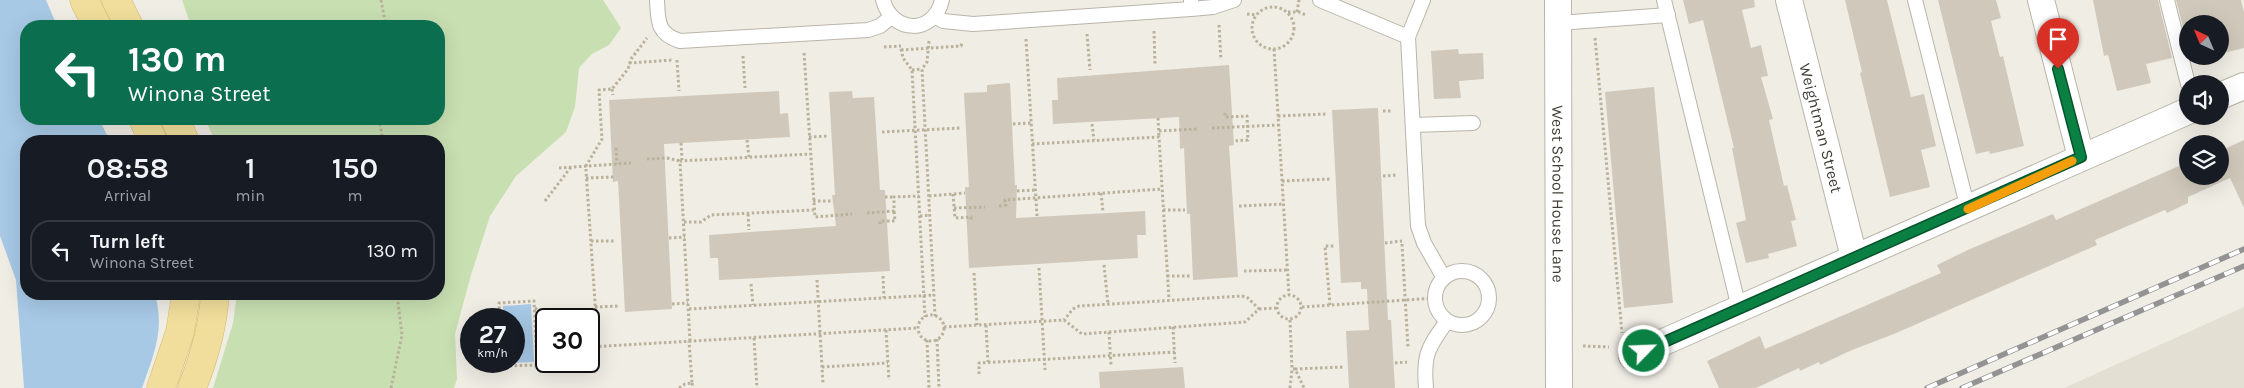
<!DOCTYPE html>
<style>
:root{--surface:#171b24;--page:#242831;--text:#f1f3f6;--muted:#9ea1a6;--line:#363941}
body{margin:0;font-family:Karla,sans-serif;background:var(--page);color:var(--text);height:100vh;display:flex;flex-direction:column;font-size:19px;white-space:nowrap}
*{box-sizing:border-box;margin:0}
p{font-size:16px;color:var(--muted)}
.icon{flex:none;width:28px;height:28px;fill:none;stroke:currentColor;stroke-width:2;stroke-linecap:round;stroke-linejoin:round}
.map{position:relative;flex:1;overflow:hidden}
.details{position:absolute;left:20px;top:135px;width:425px;height:165px;display:flex;flex-direction:column;background:var(--surface);border-radius:20px;box-shadow:0 5px 20px #0002}
.details>*{flex:none}
.hud{position:absolute;left:20px;top:20px;width:425px;height:105px;border-radius:20px;box-shadow:0 5px 20px #0002;background:#0b6e4f;color:#fff;overflow:hidden}
.needle{width:32px;rotate:316deg}
.buttons{position:absolute;left:2179px;top:15px;display:grid;gap:10px}
.buttons a{display:grid;place-items:center;width:50px;height:50px;border-radius:50%;background:var(--surface);box-shadow:0 5px 20px #0002;font-size:25px}
.speed{position:absolute;left:460px;top:308px;display:flex;gap:10px;font-size:25px;font-weight:700;text-align:center}
.speed>*{display:grid;place-content:center;width:65px;height:65px;border-radius:50%;background:var(--surface);box-shadow:0 5px 20px #0002;line-height:1}
.speed small{font-size:12px;font-weight:400}
.speed .limit{border:2px solid #111;border-radius:8px;background:#fff;color:#111}
.pin{position:absolute;display:grid;place-items:center;width:42px;height:42px;color:#fff;margin:-51px -21px;border-radius:50% 50% 50% 0;rotate:-45deg;box-shadow:0 0 5px #0007}
.pin .icon{rotate:45deg}
.me{position:absolute;width:55px;margin:-28px;rotate:66deg;stroke-linejoin:round;filter:drop-shadow(0 0 4px #0008)}
.turn{display:flex;align-items:center;gap:18px;height:105px;padding:0 25px;font-size:22px}
.turn .icon{width:65px;height:65px;stroke-width:2.5}
.turn b{display:block;font-size:35px;line-height:42px}
.eta{display:flex;justify-content:space-evenly;align-items:center;height:85px;text-align:center}
.eta b{font-size:30px;font-weight:600;line-height:35px}
ul{padding:0;list-style:none}
li{display:flex;align-items:center;gap:15px;height:62px;margin:0 10px 8px;padding:0 15px;border:2px solid var(--line);border-radius:20px}
li div{flex:1}
li b{display:block;font-size:19px}
li em{font-style:normal}
.map>svg:first-child{display:block}
</style>
<div class="map">
<svg width="2244" height="388" viewBox="0 0 2244 388">
<rect width="100%" height="100%" fill="#f0ede5"/>
<polygon fill="#e3dfd3" points="2244,307 2244,388 2064,388"/>
<polygon fill="#c8dfb2" points="182,0 603,0 621,28 609,45 592,54 579,68 575,107 566,132 516,176 490,216 471,275 455,334 457,379 454,388 213,388 233,323 237,294 439,294 439,141 215,141 205,119 439,119 439,26 191,26"/>
<g fill="#a7c9e6">
<path d="M0,0h46l11,26h-31v93h73l11,22h-84v153h129c10,36 -1,60 -13,94h-118l-8,-108 -16,-44z"/>
<polygon points="531,304 534,362 505,363 505,361 514,361 514,319 503,319 503,306"/>
</g>
<g fill="#d0c9bb">
<polygon points="1683,0 1754,0 1755,7 1742,10 1751,48 1761,45 1768,76 1761,77 1773,119 1769,120 1784,186 1787,185 1796,220 1791,221 1797,246 1768,254 1769,258 1746,263 1736,223 1746,220 1732,148 1734,148 1703,20 1689,24"/>
<polygon points="1845,0 1887,0 1911,97 1924,94 1936,146 1921,150 1930,187 1890,197 1860,73 1862,72"/>
<polygon points="1938,0 1996,0 2001,18 1991,21 2000,57 2003,56 2024,146 1990,154 1989,151 1976,154"/>
<polygon points="2093,0 2158,0 2172,58 2146,64 2151,83 2117,91 2108,55 2104,56"/>
<polygon points="2176,0 2241,0 2244,12 2244,48 2220,54 2220,24 2188,24 2188,46"/>
<polygon points="1458,49 1459,54 1483,53 1484,79 1459,81 1461,98 1434,99 1431,51"/>
<polygon points="1229,65 1234,145 1229,146 1238,277 1193,280 1190,214 1187,214 1184,148 1180,149 1179,117 1053,124 1052,100 1058,100 1057,78"/>
<polygon points="1010,83 1015,185 1017,185 1016,218 1145,211 1146,235 1137,235 1138,258 969,268 965,187 969,187 964,93 987,92 987,85"/>
<polygon points="1654,87 1673,303 1624,308 1605,92"/>
<polygon points="779,91 780,114 788,113 790,137 664,144 672,309 625,312 618,181 613,182 609,100"/>
<polygon points="852,91 853,98 874,97 880,190 885,190 890,271 719,280 718,258 710,258 709,235 836,226 832,195 835,195 829,92"/>
<polygon points="1378,108 1388,320 1391,320 1395,388 1349,388 1346,331 1369,330 1367,289 1361,289 1361,282 1341,283 1332,110"/>
<polygon points="2244,140 2244,208 2230,178 2188,197 2188,203 2167,213 2165,210 2095,240 2097,245 1894,334 1852,350 1820,365 1819,362 1800,371 1799,368 1756,388 1719,388 1707,361 1760,336 1765,349 1941,273 1937,265 1970,249 2053,214 2056,220 2188,162 2188,176 2220,176 2220,151"/>
<polygon points="1183,367 1185,388 1100,388 1099,372"/>
</g>
<g fill="none" stroke-linecap="round" stroke-linejoin="round">
<g stroke="#bab5a8" stroke-width="16">
<g id="lane">
<path d="M657,0c1,21 0,34 23,41l188,-11 12,-4 11,-9"/>
<path d="M883,0c9,34 51,35 59,0"/>
<polyline points="1320,0 1408,37 1423,0"/>
<polyline points="1664,0 1739,308"/>
<polyline points="1915,0 1968,209"/>
<polyline points="2167,0 2188,84"/>
<polyline points="1191,9 1213,7 1234,0"/>
<polyline points="935,16 943,21 973,24 1191,9 1191,0"/>
<polyline points="1558,23 1668,15"/>
<polyline points="1408,37 1418,226 1424,243 1444,278"/>
<polyline points="1413,125 1473,123"/>
<circle cx="1462" cy="298" r="27"/>
<path d="M1426,388c-3,-34 2,-40 21,-67"/>
</g>
</g>
<g stroke="#bab5a8" stroke-width="28">
<g id="street">
<path id="s1" d="M1558,0l1,388"/>
<path id="s2" d="M1789,0l65,257"/>
<polyline points="2041,0 2081,157"/>
<polyline points="2220,96 2244,86"/>
<polyline points="1632,356 2188,111"/>
</g>
</g>
<g stroke="#d4bb6f" stroke-width="29">
<g id="primary">
<polyline points="84,0 97,26"/>
<polyline points="116,0 129,26"/>
<polyline points="143,119 153,141"/>
<polyline points="175,119 185,141"/>
<polyline points="161,388 180,332 186,294"/>
<path d="M192,388c12,-30 21,-62 23,-94"/>
</g>
</g>
<g stroke="#bab19b" stroke-width="3" stroke-dasharray="2.5 2.5" stroke-linecap="butt">
<polyline points="381,0 386,26"/>
<circle cx="1273" cy="28" r="21"/>
<polyline points="1288,12 1299,12 1306,15"/>
<polyline points="1297,12 1299,0"/>
<polyline points="1247,14 1256,15"/>
<polyline points="1219,25 1221,60"/>
<polyline points="1154,31 1155,65"/>
<polyline points="1087,34 1090,70"/>
<polyline points="1595,38 1622,333"/>
<polyline points="1026,39 1037,216"/>
<polyline points="929,41 927,62 922,69 935,316"/>
<polyline points="884,47 901,46"/>
<polyline points="901,49 903,58 912,70 925,317"/>
<polyline points="1274,49 1289,295"/>
<polyline points="901,50 961,46 962,42"/>
<polyline points="804,53 815,217 852,214"/>
<polyline points="743,56 745,88"/>
<polyline points="677,60 679,91"/>
<polyline points="629,63 673,60"/>
<polyline points="912,70 922,69"/>
<polyline points="612,89 613,95"/>
<polyline points="1383,111 1392,111"/>
<polyline points="1225,113 1225,117 1247,116 1248,140 1233,141"/>
<polyline points="1278,116 1326,114"/>
<polyline points="1158,118 1159,137"/>
<polyline points="379,119 383,141"/>
<polyline points="1013,124 1031,123"/>
<polyline points="1092,124 1094,140"/>
<polyline points="1212,128 1278,125"/>
<polyline points="1159,131 1198,129"/>
<polyline points="882,132 961,128"/>
<polyline points="809,137 829,136"/>
<polyline points="747,140 749,157"/>
<polyline points="681,143 682,160"/>
<polyline points="1032,144 1159,137 1169,300"/>
<polyline points="616,148 617,164"/>
<polyline points="647,159 667,158 680,161"/>
<polyline points="559,168 631,163"/>
<polyline points="1383,176 1397,175"/>
<polyline points="586,178 613,177"/>
<polyline points="1282,181 1330,179"/>
<polyline points="1017,191 1035,190"/>
<polyline points="1101,193 1103,212"/>
<polyline points="953,194 955,218 971,217 971,220"/>
<polyline points="929,196 965,193"/>
<polyline points="885,197 894,197"/>
<polyline points="545,201 571,167"/>
<polyline points="813,201 833,201"/>
<polyline points="999,206 1006,205 1005,200 1162,189"/>
<polyline points="1239,206 1283,204"/>
<polyline points="954,208 985,207"/>
<polyline points="1163,210 1185,210"/>
<polyline points="867,213 894,211 894,197 919,196"/>
<polyline points="748,214 749,230"/>
<polyline points="920,216 930,215"/>
<polyline points="684,222 701,222 711,215 814,210"/>
<polyline points="880,224 880,221 895,221 894,211"/>
<polyline points="669,238 685,237"/>
<polyline points="591,241 616,241"/>
<polyline points="1385,243 1402,241"/>
<polyline points="1402,244 1408,347"/>
<polyline points="1104,265 1108,304"/>
<polyline points="1039,268 1045,370"/>
<polyline points="1244,271 1287,270"/>
<polyline points="974,273 977,325"/>
<polyline points="883,276 884,298"/>
<polyline points="1167,276 1190,276"/>
<polyline points="817,280 823,384"/>
<polyline points="751,284 753,305"/>
<circle cx="1289" cy="307" r="12"/>
<polyline points="672,304 688,303"/>
<polyline points="1330,305 1325,246 1334,246"/>
<polyline points="595,307 620,306"/>
<polyline points="1302,307 1435,298"/>
<polyline points="535,308 548,319"/>
<polyline points="689,309 934,295"/>
<polyline points="1259,309 1277,308"/>
<circle cx="931" cy="328" r="13"/>
<polyline points="500,319 499,303 534,301 537,365 502,366 502,361"/>
<polyline points="1290,320 1292,369 1295,369 1304,388"/>
<polyline points="986,325 988,362"/>
<polyline points="944,327 1064,320 1082,334 1245,322 1259,309 1248,298 1242,296 1079,306 1073,309 1064,320"/>
<polyline points="1173,327 1175,363"/>
<polyline points="589,329 597,334"/>
<polyline points="886,330 889,380"/>
<polyline points="1109,332 1111,366"/>
<polyline points="754,338 757,388"/>
<polyline points="937,339 939,388"/>
<polyline points="927,340 929,388"/>
<polyline points="690,341 680,161 810,154"/>
<polyline points="598,346 586,171 586,166 602,139 599,90 612,89 628,69 631,59 647,38"/>
<polyline points="1583,346 1609,347"/>
<polyline points="589,347 918,328"/>
<polyline points="1395,363 1407,362"/>
<polyline points="822,367 888,363"/>
<polyline points="1295,369 1343,367"/>
<polyline points="979,374 979,363 1175,352"/>
<polyline points="692,383 693,388"/>
<polyline points="391,388 402,335 397,294"/>
<polyline points="679,388 685,384 692,383 689,341"/>
<polyline points="1290,388 1292,369"/>
</g>
<use href="#lane" stroke="#fff" stroke-width="14"/>
<use href="#street" stroke="#fff" stroke-width="26"/>
<use href="#primary" stroke="#f1de9c" stroke-width="28"/>
<g stroke="#939393" stroke-width="5.5">
<g id="rail">
<polyline points="1927,388 2244,249"/>
<polyline points="1962,388 2244,266"/>
</g>
</g>
<use href="#rail" stroke="#fff" stroke-width="4" stroke-dasharray="11" stroke-linecap="butt"/>
</g>
<g fill="none" stroke-linecap="round" stroke-linejoin="round">
<g stroke="#07532c" stroke-width="12">
<polyline id="route" points="1644,351 2081,157 2058,69"/>
</g>
<use href="#route" stroke="#0b8043" stroke-width="9"/>
<polyline stroke="#f59e0b" stroke-width="9" points="1968,209 2072,161"/>
</g>
<g text-anchor="middle" dominant-baseline="central" stroke-width="4" stroke-linejoin="round" paint-order="stroke">
<g font-size="16" fill="#413d35" stroke="#fff">
<text stroke="none"><textPath href="#s2" startOffset="132">Weightman Street</textPath></text>
<text stroke="none"><textPath href="#s1" startOffset="194">West School House Lane</textPath></text>
</g>
</g>
</svg>
<div class="buttons">
<a><svg class="needle" viewBox="-14 -14 28 28"><path d="M0-13l5 13h-10z" fill="#e53935"/><path d="M0 13l5-13h-10z" fill="#9ea1a6"/></svg></a>
<a><svg class="icon" aria-label="sound" viewBox="0 0 24 24"><path d="M4 9h4l5-4v14l-5-4H4zM17 9q2 3 0 6"/></svg></a>
<a><svg class="icon" aria-label="layers" viewBox="0 0 24 24"><path d="M12 4l9 5-9 5-9-5zM3 14l9 5 9-5"/></svg></a>
</div>
<div class="speed"><div>27<small>km/h</small></div><div class="limit">30</div></div>
<div class="pin" style="left:2058px;top:69px;background:#d93025"><svg class="icon" aria-label="arrive" viewBox="0 0 24 24"><path d="M6 21V4h12l-3 4 3 4H6"/></svg></div>
<svg class="me" style="left:1644px;top:351px" viewBox="-20 -20 40 40"><circle r="17" fill="#0b8043" stroke="#fff" stroke-width="3"/><path d="M0-11L8 9 0 5-8 9z" fill="#fff"/></svg>
<div class="hud">
<div class="turn"><svg class="icon" aria-label="left" viewBox="0 0 24 24"><path d="M17 20v-9H6M10 6l-5 5 5 5"/></svg><div><b>130 m</b>Winona Street</div></div>
</div>
<section class="details">
<div class="eta">
<div><b>08:58</b><p>Arrival</p></div>
<div><b>1</b><p>min</p></div>
<div><b>150</b><p>m</p></div>
</div>
<ul>
<li><svg class="icon" aria-label="left" viewBox="0 0 24 24"><path d="M17 20v-9H6M10 6l-5 5 5 5"/></svg><div><b>Turn left</b><p>Winona Street</p></div><em>130 m</em></li>
</ul>
</section>
</div>
